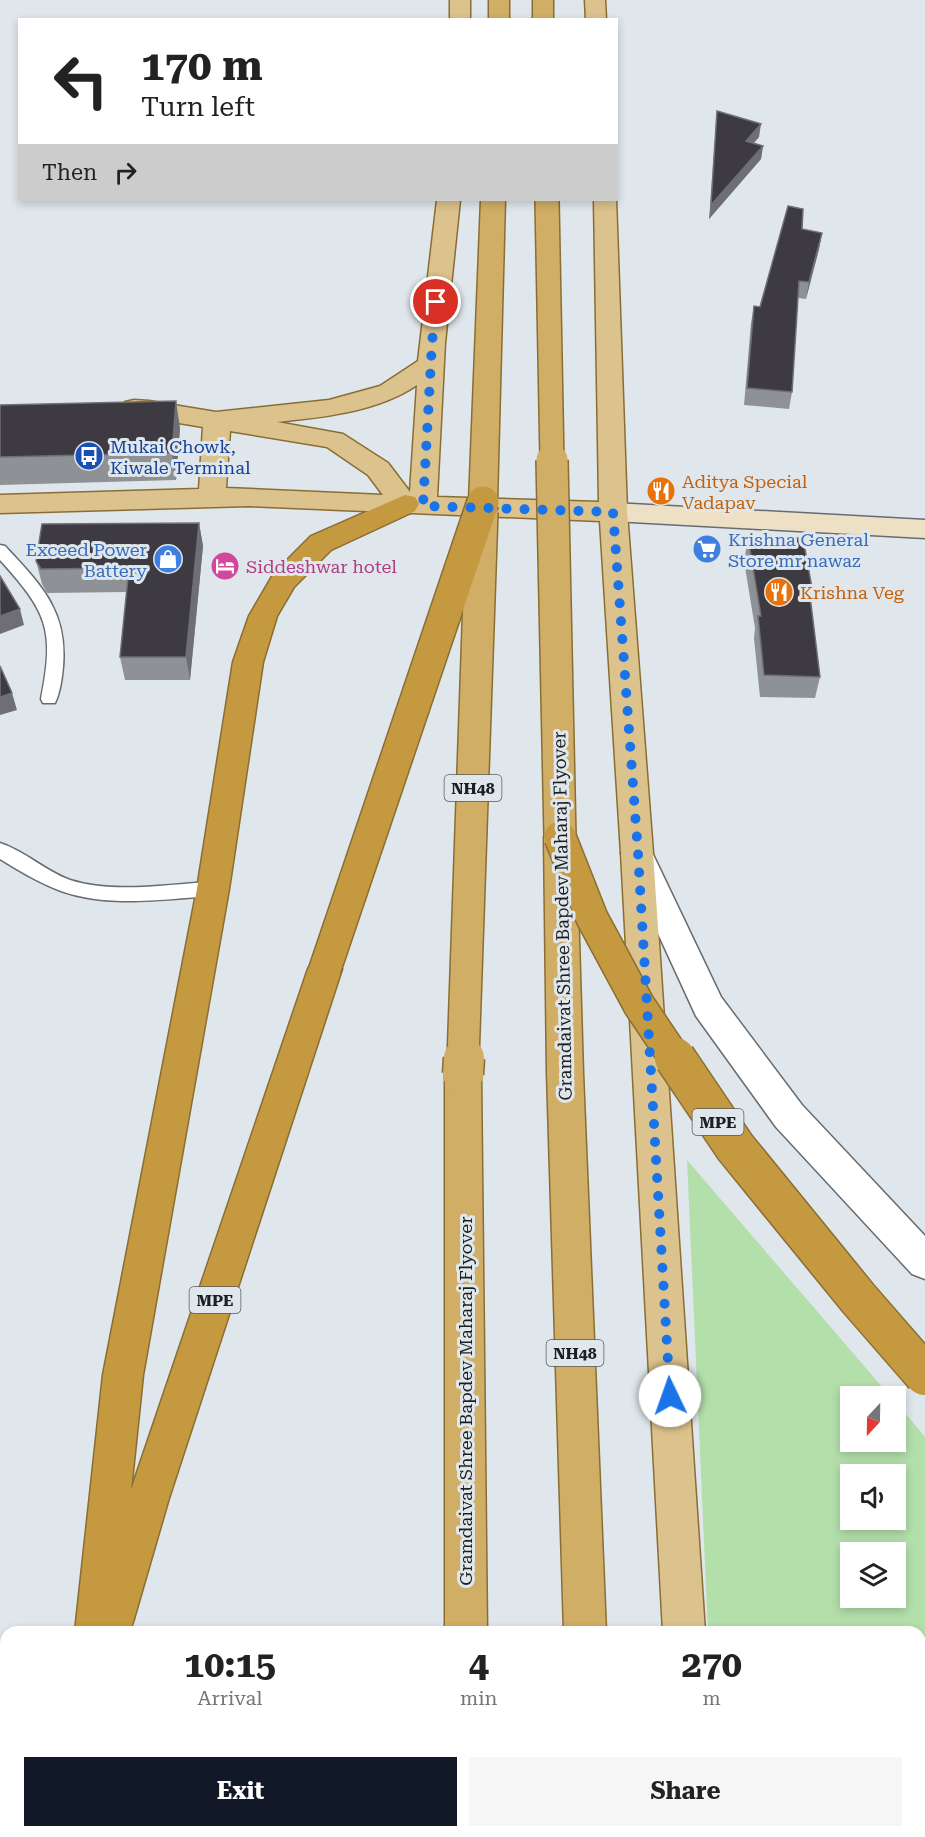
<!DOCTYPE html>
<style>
:root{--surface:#fff;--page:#f6f6f6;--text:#222;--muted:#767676;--accent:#111827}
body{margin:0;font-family:"Roboto Serif",serif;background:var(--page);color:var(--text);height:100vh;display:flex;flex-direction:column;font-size:22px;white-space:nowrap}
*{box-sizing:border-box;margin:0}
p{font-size:20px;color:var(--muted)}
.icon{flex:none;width:33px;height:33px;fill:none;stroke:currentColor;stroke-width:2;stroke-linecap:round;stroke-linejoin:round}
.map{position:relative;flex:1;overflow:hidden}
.drawer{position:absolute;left:0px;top:1626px;width:926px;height:212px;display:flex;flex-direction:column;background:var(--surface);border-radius:18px 18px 0 0;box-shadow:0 3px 9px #0003}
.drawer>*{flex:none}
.guide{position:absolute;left:18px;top:18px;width:600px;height:183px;border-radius:0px;box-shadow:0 3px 9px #0003;background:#fff;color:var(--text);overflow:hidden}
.needle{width:39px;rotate:202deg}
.buttons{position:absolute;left:840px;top:1386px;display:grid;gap:12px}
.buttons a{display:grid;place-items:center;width:66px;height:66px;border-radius:0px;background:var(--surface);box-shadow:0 3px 9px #0003;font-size:30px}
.pin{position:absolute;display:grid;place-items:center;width:51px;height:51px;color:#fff;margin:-26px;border:3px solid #fff;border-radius:50%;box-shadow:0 2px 6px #0007}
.me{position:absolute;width:66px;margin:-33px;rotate:357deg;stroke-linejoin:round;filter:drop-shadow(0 0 4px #0008)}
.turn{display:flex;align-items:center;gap:21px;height:126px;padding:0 24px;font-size:27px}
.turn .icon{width:78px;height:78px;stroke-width:2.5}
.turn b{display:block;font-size:42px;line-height:51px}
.then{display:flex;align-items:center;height:57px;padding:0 24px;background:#0003;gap:12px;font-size:22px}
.eta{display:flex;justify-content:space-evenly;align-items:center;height:102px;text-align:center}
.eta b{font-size:36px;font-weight:700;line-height:42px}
.button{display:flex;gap:12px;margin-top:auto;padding:12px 24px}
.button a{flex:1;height:69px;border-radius:0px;background:var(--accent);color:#fff;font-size:24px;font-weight:700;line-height:69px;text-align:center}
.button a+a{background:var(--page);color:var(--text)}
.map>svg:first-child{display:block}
</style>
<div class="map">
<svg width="925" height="1837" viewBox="0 0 925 1837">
<rect width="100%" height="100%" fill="#e0e7ec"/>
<path fill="#b3dfab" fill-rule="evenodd" d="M687,1160l203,236h-40v46h46v-40l29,35v400h-208v-5h203v-200h-212zM850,1474h46v46h-46zM850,1552h46v46h-46z"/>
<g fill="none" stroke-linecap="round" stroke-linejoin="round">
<g stroke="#676c71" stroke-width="3">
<g id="service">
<path d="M0,545l5,1c36,39 63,65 58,121 -1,11 -3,26 -8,36h-12l-2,-4c14,-70 6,-87 -41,-139z"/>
<path d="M0,843c25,8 45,28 70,37 44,14 97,4 143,2l6,2 3,5 -3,5 -6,2c-50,3 -104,12 -152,-5 -22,-8 -41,-20 -61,-32z"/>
</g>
</g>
<g stroke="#676c71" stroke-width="3">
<polygon id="tertiary" points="637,840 648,844 721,997 802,1105 925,1236 925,1279 912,1274 776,1127 696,1016 621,853 626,844"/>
</g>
<g stroke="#676c71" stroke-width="3">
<polygon id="secondary" points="613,503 925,520 925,538 613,521 603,519 599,512 603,505"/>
</g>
<g stroke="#896e34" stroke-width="3">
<g id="primary">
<rect x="450" y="0" width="20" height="20"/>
<polygon points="585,0 605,0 606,20 586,20"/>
<path d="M616,198l11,314 26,341 52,779h-42l-42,-779 -21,-332 -351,-15 -249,7v-18l199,-6 4,-62 -78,-13 -4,-6 4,-6 9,-2 15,1 67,11 113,-12 51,-14 38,-25 19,-161h23l-15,143 -8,154 162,5 -5,-302zM417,385l-7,107 -22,-29 -45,-29 -66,-12c47,-5 100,-10 140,-37zM230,431l97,16 41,28 15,20 -157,-7z"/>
<polygon points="667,1832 712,1832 713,1837 667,1837"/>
</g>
</g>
<g stroke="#896e34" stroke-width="3">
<g id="trunk">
<rect x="489" y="0" width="20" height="20"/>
<rect x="533" y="0" width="20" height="20"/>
<polygon points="481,200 505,200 497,502 493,509 483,511 473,509 469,502"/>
<polygon points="560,825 571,828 576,837 583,1073 606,1632 564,1632 547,1073 544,837 549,828"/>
<polygon points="463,1059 475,1063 481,1074 487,1632 445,1632 445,1074 451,1063"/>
<polygon points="444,1832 489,1832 490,1837 444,1837"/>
<polygon points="569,1832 614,1832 615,1837 569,1837"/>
</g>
</g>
<g stroke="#896e34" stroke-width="3">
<g id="motorway">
<polygon points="405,495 415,497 419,504 415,511 331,550 294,587 277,616 263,662 229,889 143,1375 131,1490 308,969 313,959 325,955 337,959 342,969 169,1498 133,1622 129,1632 75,1632 103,1375 197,889 233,662 249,616 274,573 311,536"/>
<polygon points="49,1832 95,1832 94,1837 48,1837"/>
</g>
</g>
<use href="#service" fill="#fff" fill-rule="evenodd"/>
<use href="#tertiary" fill="#fff" fill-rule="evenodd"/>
<use href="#secondary" fill="#ede0c5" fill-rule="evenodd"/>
<use href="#primary" fill="#dcc28c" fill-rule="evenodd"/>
<use href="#trunk" fill="#d0ae66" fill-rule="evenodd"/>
<use href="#motorway" fill="#c4993f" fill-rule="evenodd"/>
<g stroke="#896e34" stroke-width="26" stroke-linecap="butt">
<polyline id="trunk-bridge-far2" points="547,200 552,461"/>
</g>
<g stroke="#896e34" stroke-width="34" stroke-linecap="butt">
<g id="trunk-bridge-far1">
<polyline points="552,460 560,837"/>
<polyline points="463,1060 482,512"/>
</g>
</g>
<g stroke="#896e34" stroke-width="43" stroke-linecap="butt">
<polyline id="trunk-bridge" points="463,1074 464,1058"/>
</g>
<g stroke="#896e34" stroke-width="34" stroke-linecap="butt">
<g id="motorway-bridge-far1">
<polyline points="560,837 592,918 639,1005 676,1060"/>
<polyline points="325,969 483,502"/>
</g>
</g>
<g stroke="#896e34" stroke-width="43" stroke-linecap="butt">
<polyline id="motorway-bridge" points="675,1058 735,1147 858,1298 925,1375"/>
</g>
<use href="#trunk-bridge-far2" stroke="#d0ae66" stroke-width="23"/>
<use href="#trunk-bridge-far1" stroke="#d0ae66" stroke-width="31"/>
<use href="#trunk-bridge" stroke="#d0ae66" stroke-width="40"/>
<use href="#motorway-bridge-far1" stroke="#c4993f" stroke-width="31"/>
<use href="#motorway-bridge" stroke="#c4993f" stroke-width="40"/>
</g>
<g fill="#8e9196">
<polygon points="717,111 759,137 754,143 763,146 761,159 709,219"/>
<polygon points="802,229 822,233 819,249 806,299 798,298 792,392 789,409 744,405 751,323 754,306 760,307"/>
<polygon points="0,405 180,428 176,480 0,485"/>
<polygon points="199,523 203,546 190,680 125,680 120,657 127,592 47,593 42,584 36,561"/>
<polygon points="748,538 812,588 810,598 820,677 815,698 760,697 754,638 755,628 744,561"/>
</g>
<g fill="#6e6f74">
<polygon points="761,124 759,137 744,154 746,141"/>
<polygon points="763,146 761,159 709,219 711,205"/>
<polygon points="822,233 819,249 806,299 809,282"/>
<polygon points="176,401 180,428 176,480 172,453"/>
<polygon points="199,523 203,546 190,680 186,657"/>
<polygon points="20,609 24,625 0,634 0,616"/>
<polygon points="12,693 17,710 0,715 0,697"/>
</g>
<g fill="#3d3b41" stroke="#6e6f74" stroke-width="1.5">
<polygon points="717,111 761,124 746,141 763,146 711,205"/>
<polygon points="788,206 803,209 802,229 822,233 809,282 799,281 792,392 747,388 754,306 760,307"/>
<polygon points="176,401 172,453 0,457 0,405"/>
<polygon points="199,523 186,657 120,657 129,568 41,569 36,561 42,524"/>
<polygon points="748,538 803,538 812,588 809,588 820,677 764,675 758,616 761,616"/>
<polygon points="0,576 20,609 0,616"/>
<polygon points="0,666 12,693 0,697"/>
</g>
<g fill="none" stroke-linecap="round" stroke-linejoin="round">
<polyline stroke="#1a73e8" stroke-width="10" stroke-dasharray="0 18" points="436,302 432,343 423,506 613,512 638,853 670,1396"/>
</g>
<defs>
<g id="bus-disc" transform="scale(1.5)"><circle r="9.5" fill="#1a4fb4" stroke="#e0e7ec"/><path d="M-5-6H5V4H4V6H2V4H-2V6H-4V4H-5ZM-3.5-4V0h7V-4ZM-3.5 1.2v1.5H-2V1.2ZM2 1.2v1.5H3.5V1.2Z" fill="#fff"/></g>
<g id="restaurant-disc" transform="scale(1.5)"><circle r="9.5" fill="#e8710a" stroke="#e0e7ec"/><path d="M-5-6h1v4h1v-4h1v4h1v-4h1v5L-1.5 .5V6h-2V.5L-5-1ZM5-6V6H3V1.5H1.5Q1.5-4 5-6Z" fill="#fff"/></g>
<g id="supermarket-disc" transform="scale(1.5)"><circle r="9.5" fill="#3f7fe0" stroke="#e0e7ec"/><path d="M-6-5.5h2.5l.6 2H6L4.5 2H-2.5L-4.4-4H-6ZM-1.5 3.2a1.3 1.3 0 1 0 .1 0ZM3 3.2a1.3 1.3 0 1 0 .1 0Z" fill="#fff"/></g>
<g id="shop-disc" transform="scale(1.5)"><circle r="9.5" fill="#3f7fe0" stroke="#e0e7ec"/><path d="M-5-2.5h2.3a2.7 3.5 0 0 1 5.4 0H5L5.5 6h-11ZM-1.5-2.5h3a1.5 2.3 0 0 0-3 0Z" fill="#fff"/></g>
<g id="hotel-disc" transform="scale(1.5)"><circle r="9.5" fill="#d1479c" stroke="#e0e7ec"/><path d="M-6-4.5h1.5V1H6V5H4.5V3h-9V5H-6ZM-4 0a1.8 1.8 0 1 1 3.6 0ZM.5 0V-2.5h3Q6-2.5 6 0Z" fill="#fff"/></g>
</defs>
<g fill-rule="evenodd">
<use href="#bus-disc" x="89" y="456"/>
<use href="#restaurant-disc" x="661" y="491"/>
<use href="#supermarket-disc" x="707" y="549"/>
<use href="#shop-disc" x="168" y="559"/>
<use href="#hotel-disc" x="225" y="566"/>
<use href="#restaurant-disc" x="779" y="592"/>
</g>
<g text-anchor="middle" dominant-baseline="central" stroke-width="6" stroke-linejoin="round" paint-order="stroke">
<g fill="#e0e7ec" stroke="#575b5d" stroke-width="1.5">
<rect x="444.5" y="775" width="57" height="26" rx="4.5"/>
<rect x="692.5" y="1109" width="51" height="26" rx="4.5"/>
<rect x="189.5" y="1287" width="51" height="26" rx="4.5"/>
<rect x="546.5" y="1340" width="57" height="26" rx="4.5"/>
</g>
<g font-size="16" font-weight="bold" fill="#1c1f20">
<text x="473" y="788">NH48</text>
<text x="718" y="1122">MPE</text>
<text x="215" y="1300">MPE</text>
<text x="575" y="1353">NH48</text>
</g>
<g font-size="18" fill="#164399" stroke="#e0e7ec" text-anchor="start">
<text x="110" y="446">Mukai Chowk,<tspan x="110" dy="21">Kiwale Terminal</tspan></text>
</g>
<g font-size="18" fill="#c56008" stroke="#e0e7ec" text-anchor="start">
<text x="682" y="481">Aditya Special<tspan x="682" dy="21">Vadapav</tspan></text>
<text x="800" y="592">Krishna Veg</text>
</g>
<g font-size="18" fill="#366cbe" stroke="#e0e7ec" text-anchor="start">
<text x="728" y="539">Krishna General<tspan x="728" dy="21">Store mr nawaz</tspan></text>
<text x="147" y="549" text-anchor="end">Exceed Power<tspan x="147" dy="21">Battery</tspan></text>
</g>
<g font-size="18" fill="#b23c85" stroke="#e0e7ec" text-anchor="start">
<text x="246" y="566">Siddeshwar hotel</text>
</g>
<g font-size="18" fill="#1c1f20" stroke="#e0e7ec">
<text transform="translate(562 916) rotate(-91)">Gramdaivat Shree Bapdev Maharaj Flyover</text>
<text transform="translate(465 1401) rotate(-90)">Gramdaivat Shree Bapdev Maharaj Flyover</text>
</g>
</g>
</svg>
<div class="buttons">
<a><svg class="needle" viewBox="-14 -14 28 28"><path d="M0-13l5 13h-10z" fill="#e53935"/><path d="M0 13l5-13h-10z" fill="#767676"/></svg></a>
<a><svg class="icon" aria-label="sound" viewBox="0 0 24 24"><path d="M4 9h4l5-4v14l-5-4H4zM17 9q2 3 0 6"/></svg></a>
<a><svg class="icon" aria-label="layers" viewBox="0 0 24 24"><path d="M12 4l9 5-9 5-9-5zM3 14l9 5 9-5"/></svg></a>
</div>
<div class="pin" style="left:436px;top:302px;background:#d93025"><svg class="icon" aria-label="arrive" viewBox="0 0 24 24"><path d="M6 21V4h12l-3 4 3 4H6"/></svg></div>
<svg class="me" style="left:670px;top:1396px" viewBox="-20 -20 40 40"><circle r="19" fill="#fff"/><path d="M0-13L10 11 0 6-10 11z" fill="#1a73e8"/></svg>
<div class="guide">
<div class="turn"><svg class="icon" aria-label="left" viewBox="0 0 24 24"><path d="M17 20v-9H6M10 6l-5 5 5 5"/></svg><div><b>170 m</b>Turn left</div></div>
<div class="then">Then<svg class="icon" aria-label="right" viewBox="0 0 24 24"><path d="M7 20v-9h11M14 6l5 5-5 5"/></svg></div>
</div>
<section class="drawer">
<div class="eta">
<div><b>10:15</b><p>Arrival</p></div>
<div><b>4</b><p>min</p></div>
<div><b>270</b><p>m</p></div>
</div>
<div class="button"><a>Exit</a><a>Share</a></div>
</section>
</div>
